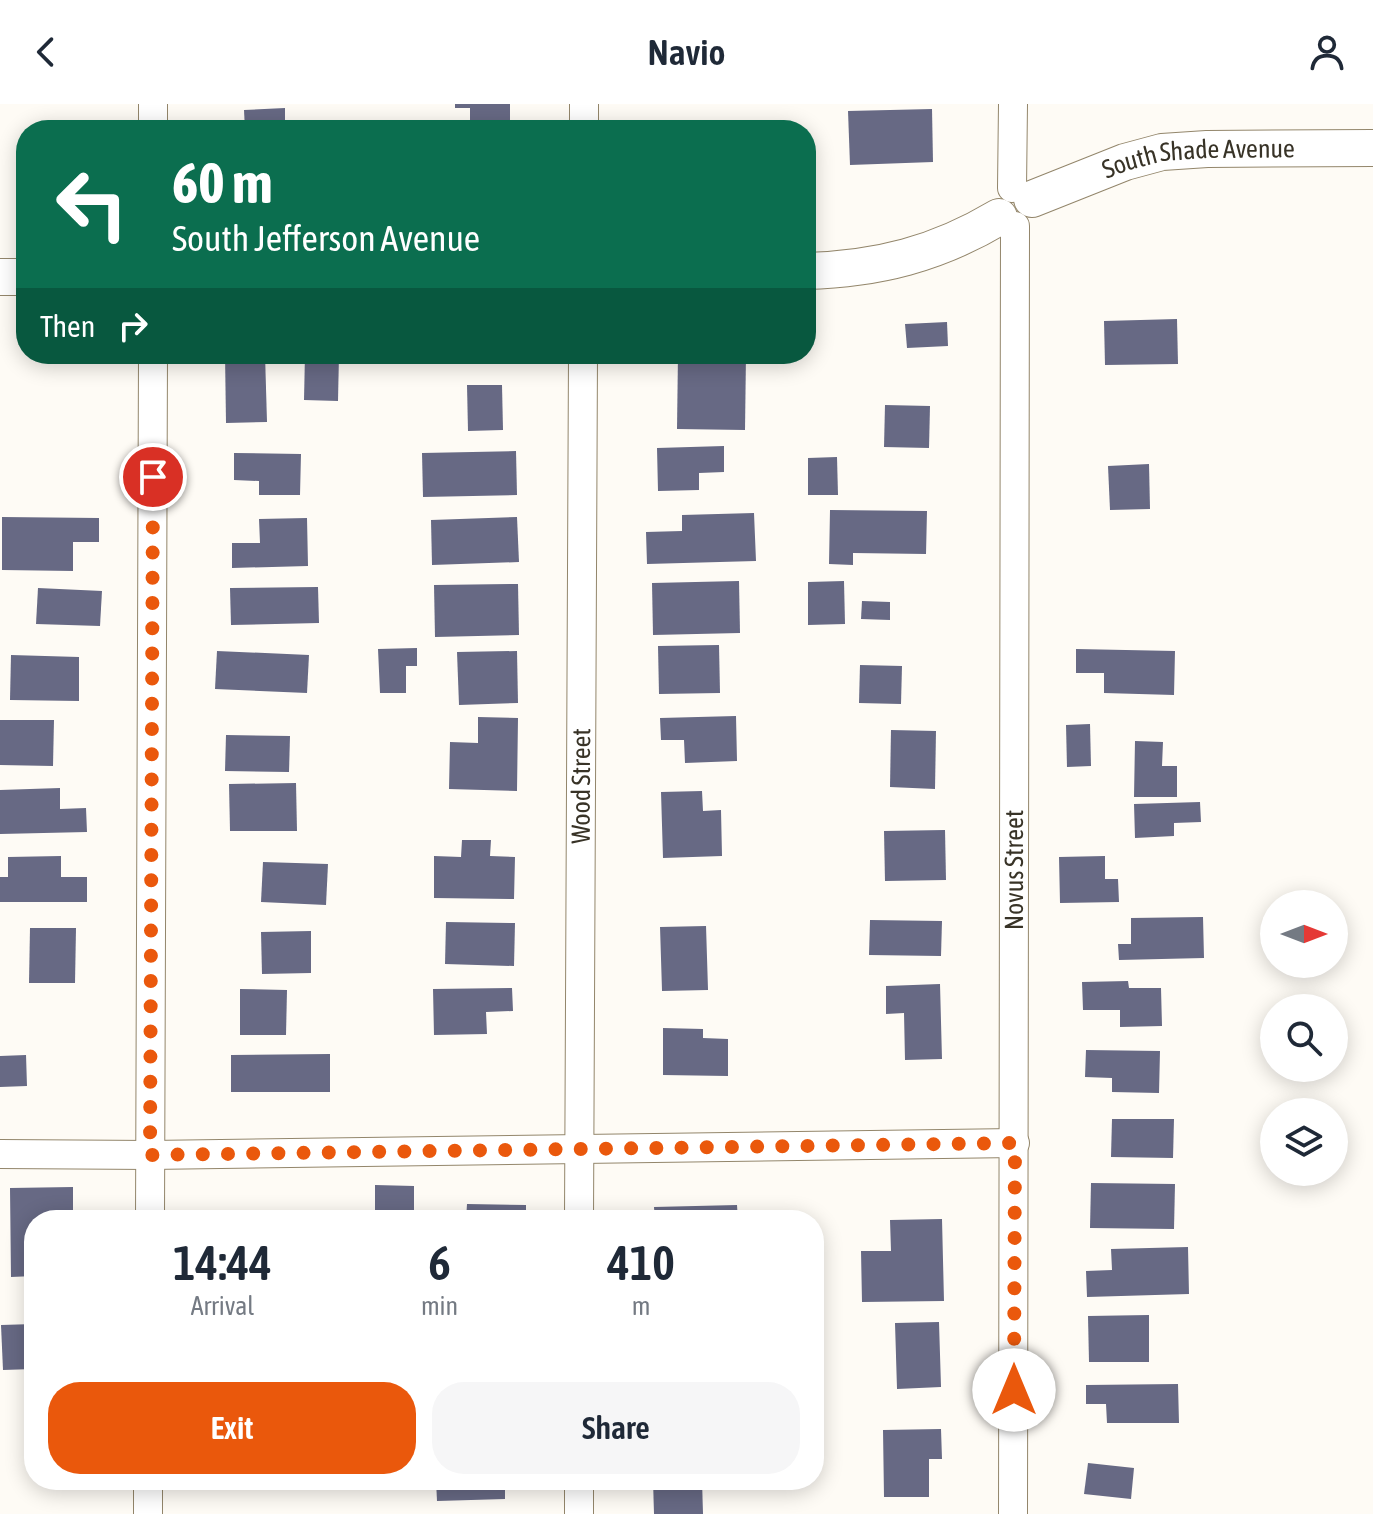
<!DOCTYPE html>
<style>
:root{--surface:#fff;--page:#f6f6f7;--text:#1f2937;--muted:#747a83;--accent:#ea580c}
body{margin:0;font-family:"Asap Condensed",sans-serif;background:var(--page);color:var(--text);height:100vh;display:flex;flex-direction:column;font-size:30px;white-space:nowrap}
*{box-sizing:border-box;margin:0}
p{font-size:26px;color:var(--muted)}
.icon{flex:none;width:44px;height:44px;fill:none;stroke:currentColor;stroke-width:2;stroke-linecap:round;stroke-linejoin:round}
.map{position:relative;flex:1;overflow:hidden}
.drawer{position:absolute;left:24px;top:1106px;width:800px;height:280px;display:flex;flex-direction:column;background:var(--surface);border-radius:32px;box-shadow:0 4px 20px #0003}
.drawer>*{flex:none}
.banner{position:absolute;left:16px;top:16px;width:800px;height:244px;border-radius:32px;box-shadow:0 4px 20px #0003;background:#0b6e4f;color:#fff;overflow:hidden}
.needle{width:52px;rotate:90deg}
.fabs{position:absolute;left:1260px;top:786px;display:grid;gap:16px}
.fabs a{display:grid;place-items:center;width:88px;height:88px;border-radius:50%;background:var(--surface);box-shadow:0 4px 20px #0003;font-size:40px}
.pin{position:absolute;display:grid;place-items:center;width:68px;height:68px;color:#fff;margin:-34px;border:4px solid #fff;border-radius:50%;box-shadow:0 2px 8px #0007}
.me{position:absolute;width:88px;margin:-44px;rotate:0deg;stroke-linejoin:round;filter:drop-shadow(0 0 6px #0008)}
.turn{display:flex;align-items:center;gap:28px;height:168px;padding:0 24px;font-size:36px}
.turn .icon{width:104px;height:104px;stroke-width:2.5}
.turn b{display:block;font-size:56px;line-height:68px}
.then{display:flex;align-items:center;height:76px;padding:0 24px;background:#0003;gap:16px;font-size:30px}
.eta{display:flex;justify-content:space-evenly;align-items:center;height:136px;text-align:center}
.eta b{font-size:48px;font-weight:600;line-height:56px}
.action{display:flex;gap:16px;margin-top:auto;padding:16px 24px}
.action a{flex:1;height:92px;border-radius:32px;background:var(--accent);color:#fff;font-size:32px;font-weight:600;line-height:92px;text-align:center}
.action a+a{background:var(--page);color:var(--text)}
header{display:flex;justify-content:space-between;align-items:center;height:104px;padding:0 24px;background:var(--surface);font-size:36px;font-weight:600}
.map>svg:first-child{display:block}
</style>
<header><svg class="icon" aria-label="back" viewBox="0 0 24 24"><path d="M15 5l-7 7 7 7"/></svg>Navio<svg class="icon" aria-label="person" viewBox="0 0 24 24"><circle cx="12" cy="8" r="4"/><path d="M4 21q1-7 8-7t8 7"/></svg></header>
<div class="map">
<svg width="1373" height="1410" viewBox="0 0 1373 1410">
<rect width="100%" height="100%" fill="#fefbf5"/>
<g fill="#676984">
<polygon points="455,0 510,0 510,24 470,26 470,4 455,4"/>
<polygon points="285,4 285,26 245,26 244,6"/>
<polygon points="932,5 933,58 850,61 848,7"/>
<polygon points="1177,215 1178,260 1105,261 1104,217"/>
<polygon points="947,218 948,242 907,244 905,220"/>
<polygon points="225,250 265,250 267,318 226,319"/>
<polygon points="305,250 339,250 338,297 304,296"/>
<polygon points="453,250 525,250 525,255 453,257"/>
<polygon points="678,250 746,250 745,326 677,325"/>
<polygon points="467,281 502,281 503,326 468,327"/>
<polygon points="885,301 930,302 929,344 884,343"/>
<polygon points="724,342 724,368 699,369 699,386 658,387 657,344"/>
<polygon points="516,347 517,391 423,393 422,349"/>
<polygon points="234,349 301,350 300,391 259,391 259,377 234,376"/>
<polygon points="837,353 838,391 808,391 808,354"/>
<polygon points="1149,360 1150,405 1110,406 1108,362"/>
<polygon points="830,406 927,407 926,450 853,449 853,461 829,460"/>
<polygon points="754,409 756,457 647,460 646,428 682,427 682,411"/>
<polygon points="2,413 99,414 99,438 73,438 73,467 2,466"/>
<polygon points="517,413 519,458 432,461 431,416"/>
<polygon points="307,414 308,462 232,464 232,439 260,439 259,415"/>
<polygon points="739,477 740,529 653,531 652,479"/>
<polygon points="844,477 845,520 808,521 808,478"/>
<polygon points="518,480 519,531 435,533 434,481"/>
<polygon points="318,483 319,519 231,521 230,484"/>
<polygon points="38,484 102,487 100,522 36,520"/>
<polygon points="862,497 890,498 890,516 861,515"/>
<polygon points="719,541 720,589 659,590 658,542"/>
<polygon points="417,544 417,562 406,562 406,589 380,589 378,545"/>
<polygon points="1076,545 1175,547 1174,591 1104,589 1104,569 1076,569"/>
<polygon points="217,547 309,551 307,589 215,585"/>
<polygon points="517,547 518,599 459,601 457,548"/>
<polygon points="11,551 79,553 79,597 10,596"/>
<polygon points="860,561 902,562 901,600 859,599"/>
<polygon points="736,612 737,657 685,659 684,636 661,636 660,614"/>
<polygon points="478,613 518,614 517,687 449,685 450,638 478,639"/>
<polygon points="0,616 54,616 53,662 0,661"/>
<polygon points="1090,620 1091,662 1067,663 1066,621"/>
<polygon points="891,626 936,627 935,685 890,683"/>
<polygon points="226,631 290,632 289,668 225,667"/>
<polygon points="1135,637 1163,638 1162,662 1177,662 1177,693 1134,693"/>
<polygon points="296,679 297,727 230,727 229,680"/>
<polygon points="60,684 60,705 86,704 87,728 0,730 0,686"/>
<polygon points="702,687 703,707 721,706 722,752 663,754 661,688"/>
<polygon points="1200,698 1201,718 1174,719 1174,732 1135,734 1134,700"/>
<polygon points="945,726 946,776 885,777 884,727"/>
<polygon points="462,736 491,736 490,752 515,753 514,795 434,794 434,752 461,753"/>
<polygon points="61,752 61,773 87,773 87,798 0,798 0,773 8,773 8,753"/>
<polygon points="1105,752 1105,775 1118,775 1119,798 1060,799 1059,753"/>
<polygon points="263,758 328,760 326,801 261,798"/>
<polygon points="1203,813 1204,854 1119,856 1118,840 1131,840 1131,814"/>
<polygon points="870,816 942,817 941,852 869,851"/>
<polygon points="446,818 515,819 514,862 445,860"/>
<polygon points="706,822 708,886 662,887 660,823"/>
<polygon points="30,824 76,824 75,879 29,879"/>
<polygon points="311,827 311,869 262,870 261,828"/>
<polygon points="1128,877 1129,884 1161,884 1162,922 1120,923 1120,906 1083,906 1082,878"/>
<polygon points="940,880 942,955 905,956 904,909 886,910 886,882"/>
<polygon points="512,884 513,907 486,908 487,930 434,931 433,885"/>
<polygon points="240,885 287,886 286,931 240,931"/>
<polygon points="663,924 703,925 703,934 728,935 728,972 663,971"/>
<polygon points="1086,946 1160,947 1159,989 1112,988 1112,974 1085,973"/>
<polygon points="330,950 330,988 231,988 231,951"/>
<polygon points="26,951 27,982 0,983 0,952"/>
<polygon points="1112,1015 1174,1015 1173,1054 1111,1053"/>
<polygon points="1091,1079 1175,1080 1174,1125 1090,1124"/>
<polygon points="375,1081 414,1082 414,1116 375,1116"/>
<polygon points="73,1083 73,1116 34,1116 34,1172 11,1173 10,1084"/>
<polygon points="467,1100 526,1101 526,1116 466,1116"/>
<polygon points="737,1101 738,1116 655,1116 654,1103"/>
<polygon points="942,1115 944,1197 862,1198 861,1147 891,1147 890,1116"/>
<polygon points="1188,1143 1189,1190 1087,1193 1086,1167 1112,1166 1111,1145"/>
<polygon points="1149,1211 1149,1258 1089,1258 1088,1212"/>
<polygon points="939,1218 941,1283 897,1285 895,1219"/>
<polygon points="34,1220 34,1265 3,1266 1,1221"/>
<polygon points="1178,1280 1179,1319 1107,1319 1106,1300 1086,1300 1086,1281"/>
<polygon points="27,1294 34,1294 34,1329 28,1329"/>
<polygon points="941,1325 942,1355 929,1355 929,1393 884,1393 883,1326"/>
<polygon points="1088,1359 1134,1364 1131,1395 1084,1390"/>
<polygon points="436,1376 505,1376 505,1395 437,1397"/>
<polygon points="653,1376 702,1376 703,1410 654,1410"/>
</g>
<g fill="none" stroke-linecap="round" stroke-linejoin="round">
<g stroke="#93866b" stroke-width="30">
<g id="minor">
<polyline points="153,0 153,26"/>
<polyline points="584,0 584,26"/>
<polyline points="1012,84 1013,0"/>
<polyline points="0,1050 150,1051 1015,1039"/>
<polyline points="150,1116 153,250"/>
<path id="s1" d="M579,1116l4,-866"/>
<polyline points="148,1410 148,1376"/>
<polyline points="579,1410 579,1376"/>
<path id="s2" d="M1013,1410l2,-1288"/>
</g>
</g>
<g stroke="#93866b" stroke-width="38">
<g id="tertiary">
<path id="s3" d="M1032,95l93,-37 37,-10 45,-3 166,-1"/>
<path d="M806,167c72,-2 131,-17 193,-54"/>
<polyline points="0,173 26,173"/>
</g>
</g>
<use href="#minor" stroke="#fff" stroke-width="28"/>
<use href="#tertiary" stroke="#fff" stroke-width="36"/>
</g>
<g fill="none" stroke-linecap="round" stroke-linejoin="round">
<polyline stroke="#ea580c" stroke-width="14" stroke-dasharray="0 25.2" points="153,373 150,1051 1015,1039 1014,1286"/>
</g>
<g text-anchor="middle" dominant-baseline="central" stroke-width="8" stroke-linejoin="round" paint-order="stroke">
<g font-size="26" fill="#383327" stroke="#fff">
<text stroke="none"><textPath href="#s3" startOffset="174">South Shade Avenue</textPath></text>
<text stroke="none"><textPath href="#s1" startOffset="434">Wood Street</textPath></text>
<text stroke="none"><textPath href="#s2" startOffset="644">Novus Street</textPath></text>
</g>
</g>
</svg>
<div class="fabs">
<a><svg class="needle" viewBox="-14 -14 28 28"><path d="M0-13l5 13h-10z" fill="#e53935"/><path d="M0 13l5-13h-10z" fill="#747a83"/></svg></a>
<a><svg class="icon" aria-label="search" viewBox="0 0 24 24"><circle cx="10" cy="10" r="6"/><path d="M15 15l6 6"/></svg></a>
<a><svg class="icon" aria-label="layers" viewBox="0 0 24 24"><path d="M12 4l9 5-9 5-9-5zM3 14l9 5 9-5"/></svg></a>
</div>
<div class="pin" style="left:153px;top:373px;background:#d93025"><svg class="icon" aria-label="arrive" viewBox="0 0 24 24"><path d="M6 21V4h12l-3 4 3 4H6"/></svg></div>
<svg class="me" style="left:1014px;top:1286px" viewBox="-20 -20 40 40"><circle r="19" fill="#fff"/><path d="M0-13L10 11 0 6-10 11z" fill="#ea580c"/></svg>
<div class="banner">
<div class="turn"><svg class="icon" aria-label="left" viewBox="0 0 24 24"><path d="M17 20v-9H6M10 6l-5 5 5 5"/></svg><div><b>60 m</b>South Jefferson Avenue</div></div>
<div class="then">Then<svg class="icon" aria-label="right" viewBox="0 0 24 24"><path d="M7 20v-9h11M14 6l5 5-5 5"/></svg></div>
</div>
<section class="drawer">
<div class="eta">
<div><b>14:44</b><p>Arrival</p></div>
<div><b>6</b><p>min</p></div>
<div><b>410</b><p>m</p></div>
</div>
<div class="action"><a>Exit</a><a>Share</a></div>
</section>
</div>
